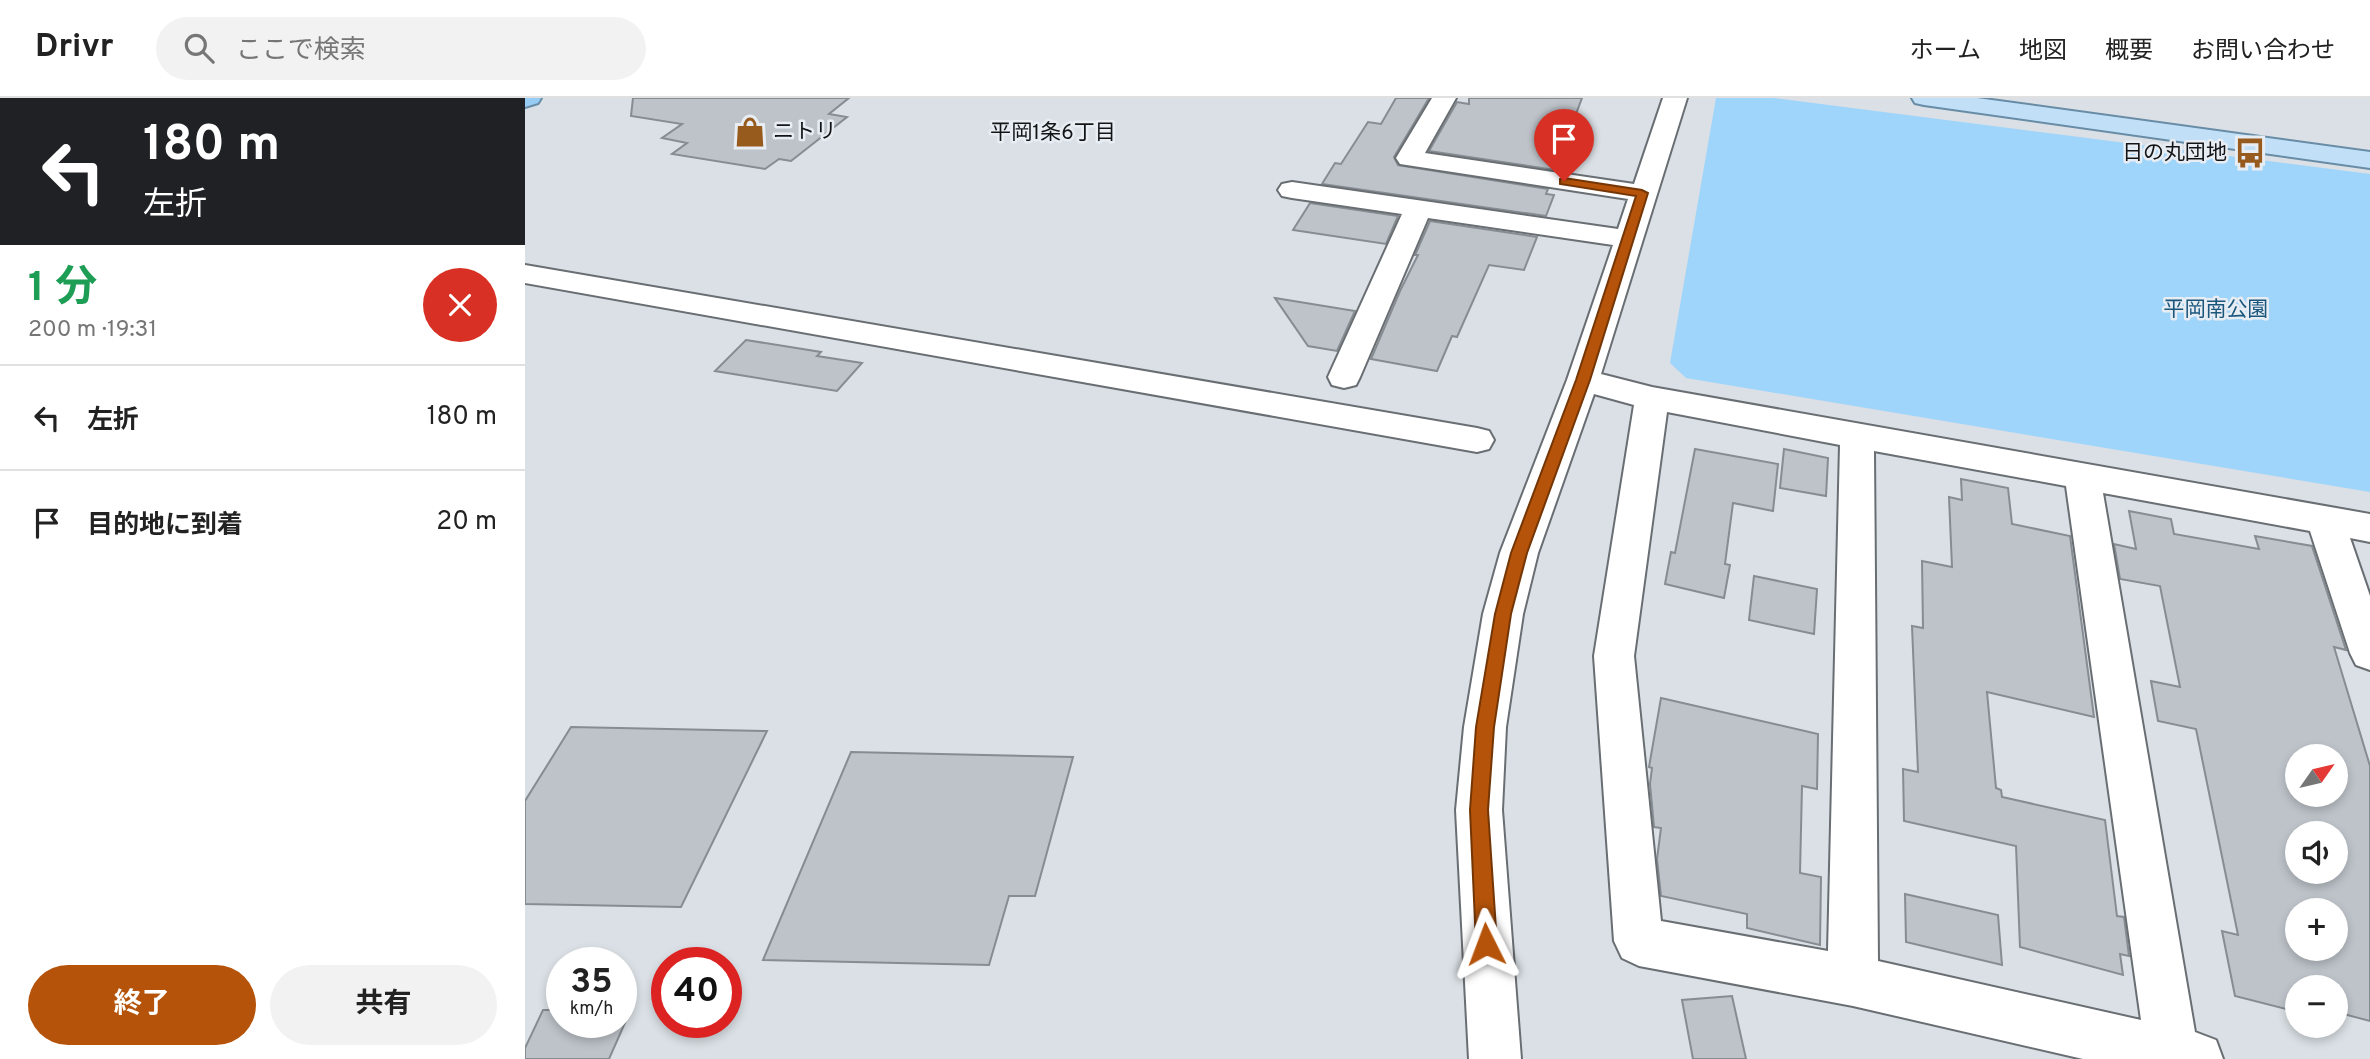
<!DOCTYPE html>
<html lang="ja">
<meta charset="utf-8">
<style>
:root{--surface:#fff;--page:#f2f2f2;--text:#222;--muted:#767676;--line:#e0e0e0;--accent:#b45309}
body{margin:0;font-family:Overpass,"Noto Sans JP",sans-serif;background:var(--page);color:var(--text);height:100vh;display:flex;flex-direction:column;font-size:26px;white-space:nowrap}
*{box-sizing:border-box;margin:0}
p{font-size:23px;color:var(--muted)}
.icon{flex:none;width:38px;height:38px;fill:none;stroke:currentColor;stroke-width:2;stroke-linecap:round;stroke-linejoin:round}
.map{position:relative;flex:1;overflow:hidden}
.panel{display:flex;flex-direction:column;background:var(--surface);width:525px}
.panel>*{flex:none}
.hud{background:#202124;color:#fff;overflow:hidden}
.needle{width:46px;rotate:56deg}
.tools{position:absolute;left:1760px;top:646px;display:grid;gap:14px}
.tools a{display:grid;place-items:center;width:63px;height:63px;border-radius:50%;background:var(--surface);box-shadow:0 4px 10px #0003;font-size:35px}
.speed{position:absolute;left:21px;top:849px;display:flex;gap:14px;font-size:35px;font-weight:700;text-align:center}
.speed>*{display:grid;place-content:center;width:91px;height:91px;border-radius:50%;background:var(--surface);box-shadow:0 4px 10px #0003;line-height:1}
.speed small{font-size:18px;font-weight:400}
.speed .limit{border:10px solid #d22;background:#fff;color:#111}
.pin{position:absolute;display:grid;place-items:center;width:60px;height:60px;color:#fff;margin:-72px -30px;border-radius:50% 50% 50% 0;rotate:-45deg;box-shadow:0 0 7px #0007}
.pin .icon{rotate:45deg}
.me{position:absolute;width:77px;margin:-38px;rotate:357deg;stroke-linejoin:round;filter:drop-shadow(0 0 5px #0008)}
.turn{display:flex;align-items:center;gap:24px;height:147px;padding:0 28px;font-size:32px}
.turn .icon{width:91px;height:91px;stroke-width:2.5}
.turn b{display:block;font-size:49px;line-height:60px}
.round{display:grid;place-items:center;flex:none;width:74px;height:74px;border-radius:37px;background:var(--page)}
.head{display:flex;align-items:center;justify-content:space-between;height:119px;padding:0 28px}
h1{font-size:42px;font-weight:700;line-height:52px;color:#1e9e55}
.cta{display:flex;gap:14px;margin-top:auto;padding:14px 28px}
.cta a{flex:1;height:80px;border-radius:42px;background:var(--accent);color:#fff;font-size:28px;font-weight:700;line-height:80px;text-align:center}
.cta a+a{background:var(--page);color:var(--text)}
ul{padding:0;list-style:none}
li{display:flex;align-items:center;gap:21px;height:105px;padding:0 28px;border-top:2px solid var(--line)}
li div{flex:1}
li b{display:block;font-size:26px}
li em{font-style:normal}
header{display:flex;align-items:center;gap:42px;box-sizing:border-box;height:98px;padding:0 35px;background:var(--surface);border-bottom:2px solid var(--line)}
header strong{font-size:33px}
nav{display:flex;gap:38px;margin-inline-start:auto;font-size:24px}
.search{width:490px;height:63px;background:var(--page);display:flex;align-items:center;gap:18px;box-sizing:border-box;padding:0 24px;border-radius:38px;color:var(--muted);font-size:26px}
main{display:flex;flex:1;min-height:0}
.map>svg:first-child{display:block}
</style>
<header>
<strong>Drivr</strong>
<div class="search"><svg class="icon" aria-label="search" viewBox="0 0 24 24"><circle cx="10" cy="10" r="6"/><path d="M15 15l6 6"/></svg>ここで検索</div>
<nav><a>ホーム</a><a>地図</a><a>概要</a><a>お問い合わせ</a></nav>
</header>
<main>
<section class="panel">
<div class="hud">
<div class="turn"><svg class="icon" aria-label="left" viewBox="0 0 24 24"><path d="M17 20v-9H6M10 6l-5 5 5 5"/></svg><div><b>180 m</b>左折</div></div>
</div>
<div class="head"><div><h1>1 分</h1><p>200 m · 19:31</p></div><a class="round" style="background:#d93025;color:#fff"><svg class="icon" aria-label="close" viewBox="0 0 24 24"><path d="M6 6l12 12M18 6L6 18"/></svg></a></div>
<ul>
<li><svg class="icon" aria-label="left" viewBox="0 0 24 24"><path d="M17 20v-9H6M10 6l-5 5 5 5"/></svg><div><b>左折</b></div><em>180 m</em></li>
<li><svg class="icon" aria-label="arrive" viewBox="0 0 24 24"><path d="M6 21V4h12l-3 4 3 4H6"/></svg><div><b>目的地に到着</b></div><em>20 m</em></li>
</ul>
<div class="cta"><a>終了</a><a>共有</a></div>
</section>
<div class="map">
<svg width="1845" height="961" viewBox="0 0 1845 961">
<rect width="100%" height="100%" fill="#dae0e5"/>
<polygon fill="#9fd4fb" points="1191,0 1249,0 1845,76 1845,394 1161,280 1145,265"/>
<g fill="#bdc3c9" stroke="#868c91" stroke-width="2" fill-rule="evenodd">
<polygon points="108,0 324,0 304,16 322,19 266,63 254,61 240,71 147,56 162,45 137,40 157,26 106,18"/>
<polygon points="871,0 904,0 869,59 873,67 1023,91 1021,96 1029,97 1021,118 797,86 810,65 816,66 843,24 856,26"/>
<polygon points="944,0 1057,0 1030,72 904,53 932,4 944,6"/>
<polygon points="785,105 873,118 861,146 768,132"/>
<polygon points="905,123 1012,139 999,172 964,167 932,239 927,238 912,273 846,261 875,193 893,157 890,157"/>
<polygon points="750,200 830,213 812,253 783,248"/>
<polygon points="221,242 296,254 292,258 337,265 312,293 190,273"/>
<polygon points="1170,351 1253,366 1248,413 1208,405 1200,466 1205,467 1199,500 1140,486 1146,454 1150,455"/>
<polygon points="1259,351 1303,360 1301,398 1255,390"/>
<polygon points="1436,381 1483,390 1487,426 1545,438 1569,619 1462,594 1471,690 1476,692 1477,699 1580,722 1592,818 1599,819 1604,858 1595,856 1598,877 1495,849 1491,748 1379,723 1378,671 1393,674 1387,528 1398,530 1397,463 1427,469 1424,399 1437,402"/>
<path d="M1604,413l42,8 3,15 85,15 -4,-13 57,10 34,104 -12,-3 36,119v255l-34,-9v-25h-38v25l-63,-16 -13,-65 16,4 -42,-206 -38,-8 -7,-40 29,6 -20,-101 -40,-7 -6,-35 22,5zM1773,658h38v38h-38zM1773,735h38v39h-38zM1773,812h38v38h-38z"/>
<polygon points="1229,478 1292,491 1289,536 1224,522"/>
<polygon points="1136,600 1293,636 1292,691 1277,688 1275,775 1296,779 1295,847 1222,830 1222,816 1136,798 1132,761 1136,730 1129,729 1125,686 1127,670 1124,669"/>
<polygon points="46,629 242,633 156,809 0,806 0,703"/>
<polygon points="326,654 548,659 510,798 484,798 464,867 238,862"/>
<polygon points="1380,796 1473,817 1477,867 1381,844"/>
<polygon points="1207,898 1221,961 1168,961 1157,902"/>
<polygon points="96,909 107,909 84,961 0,961 0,950 18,912 37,912 37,924 96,924"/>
</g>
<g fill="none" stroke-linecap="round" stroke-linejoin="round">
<g stroke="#696e73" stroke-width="4">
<g id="minor">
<path d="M907,0h24l-31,55 209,31 29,-86h24l-86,276 51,13 718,127v28l-20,-4 20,58v74l-14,-5 -6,-12 -40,-122 -207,-38 92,539 21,8 7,19h-140l-230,-53 -214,-40 -17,-8 -8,-17 -20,-285 40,-251 -40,-11 -56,159 -15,61 -17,113 -4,83 19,249h-52l-13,-249 8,-83 19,-113 17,-61 67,-173 46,-135 -185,-27 -68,159 -4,8 -12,3 -12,-3 -4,-8 74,-163 -110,-16 -10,-2 -4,-6 4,-6 10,-2 326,47 10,-30 -228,-35 -4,-6zM1142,314l173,33 -12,506 -167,-30 -27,-265zM1349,353l192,35 75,534 -263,-59z"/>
<polygon points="0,167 952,330 964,333 969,342 964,351 952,354 0,185"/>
</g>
</g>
<g stroke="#688ca6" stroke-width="4">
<polygon id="major" points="1387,0 1452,0 1845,54 1845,70 1399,7 1390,5"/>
</g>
<g stroke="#688ca6" stroke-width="4">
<polygon id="highway" points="0,0 16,0 13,5 0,9"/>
</g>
<use href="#minor" fill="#fff" fill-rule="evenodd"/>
<use href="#major" fill="#c1e0f8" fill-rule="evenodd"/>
<use href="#highway" fill="#97ccf4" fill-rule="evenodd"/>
</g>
<polygon fill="#b45309" stroke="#753606" stroke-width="2" points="1039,80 1117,92 1123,95 1065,282 1002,455 986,516 969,629 963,712 972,846 969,854 961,857 954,854 951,846 945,712 951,629 970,516 986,455 1051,282 1111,98 1035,86 1035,81"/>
<defs>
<g id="shop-bare" transform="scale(2.415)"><path d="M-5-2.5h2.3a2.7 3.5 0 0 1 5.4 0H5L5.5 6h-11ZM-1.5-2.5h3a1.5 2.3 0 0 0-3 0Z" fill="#985b1e" stroke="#e7edf3" stroke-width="2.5" paint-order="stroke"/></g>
<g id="bus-bare" transform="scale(2.415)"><path d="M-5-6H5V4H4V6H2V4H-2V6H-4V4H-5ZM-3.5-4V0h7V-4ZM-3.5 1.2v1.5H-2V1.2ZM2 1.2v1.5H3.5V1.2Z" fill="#985b1e" stroke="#e7edf3" stroke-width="2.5" paint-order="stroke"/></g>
</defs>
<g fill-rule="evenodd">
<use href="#shop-bare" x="225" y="34"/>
<use href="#bus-bare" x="1725" y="55"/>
</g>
<g text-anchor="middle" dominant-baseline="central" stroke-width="5" stroke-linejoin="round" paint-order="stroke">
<g font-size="21" fill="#121416" stroke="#e7edf3" text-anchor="start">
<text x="248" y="34">ニトリ</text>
<text x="1702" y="55" text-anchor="end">日の丸団地</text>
</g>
<g font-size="21" fill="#121416" stroke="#e7edf3">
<text x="528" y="35">平岡1条6丁目</text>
</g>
<g font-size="21" fill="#1b577d" stroke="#e7edf3">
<text x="1691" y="212">平岡南公園</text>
</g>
</g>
</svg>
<div class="tools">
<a><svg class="needle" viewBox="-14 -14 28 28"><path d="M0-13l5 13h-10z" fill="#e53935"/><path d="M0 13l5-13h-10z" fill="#767676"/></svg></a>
<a><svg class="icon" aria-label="sound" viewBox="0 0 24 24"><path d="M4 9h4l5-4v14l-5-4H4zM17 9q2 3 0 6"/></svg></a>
<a>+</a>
<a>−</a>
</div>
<div class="speed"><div>35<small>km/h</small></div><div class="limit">40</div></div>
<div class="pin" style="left:1039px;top:83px;background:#d93025"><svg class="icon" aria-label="arrive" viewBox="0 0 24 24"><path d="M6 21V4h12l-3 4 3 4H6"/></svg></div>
<svg class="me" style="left:961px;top:846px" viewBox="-20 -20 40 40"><path d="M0-17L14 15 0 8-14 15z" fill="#b45309" stroke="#fff" stroke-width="4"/></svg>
</div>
</main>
